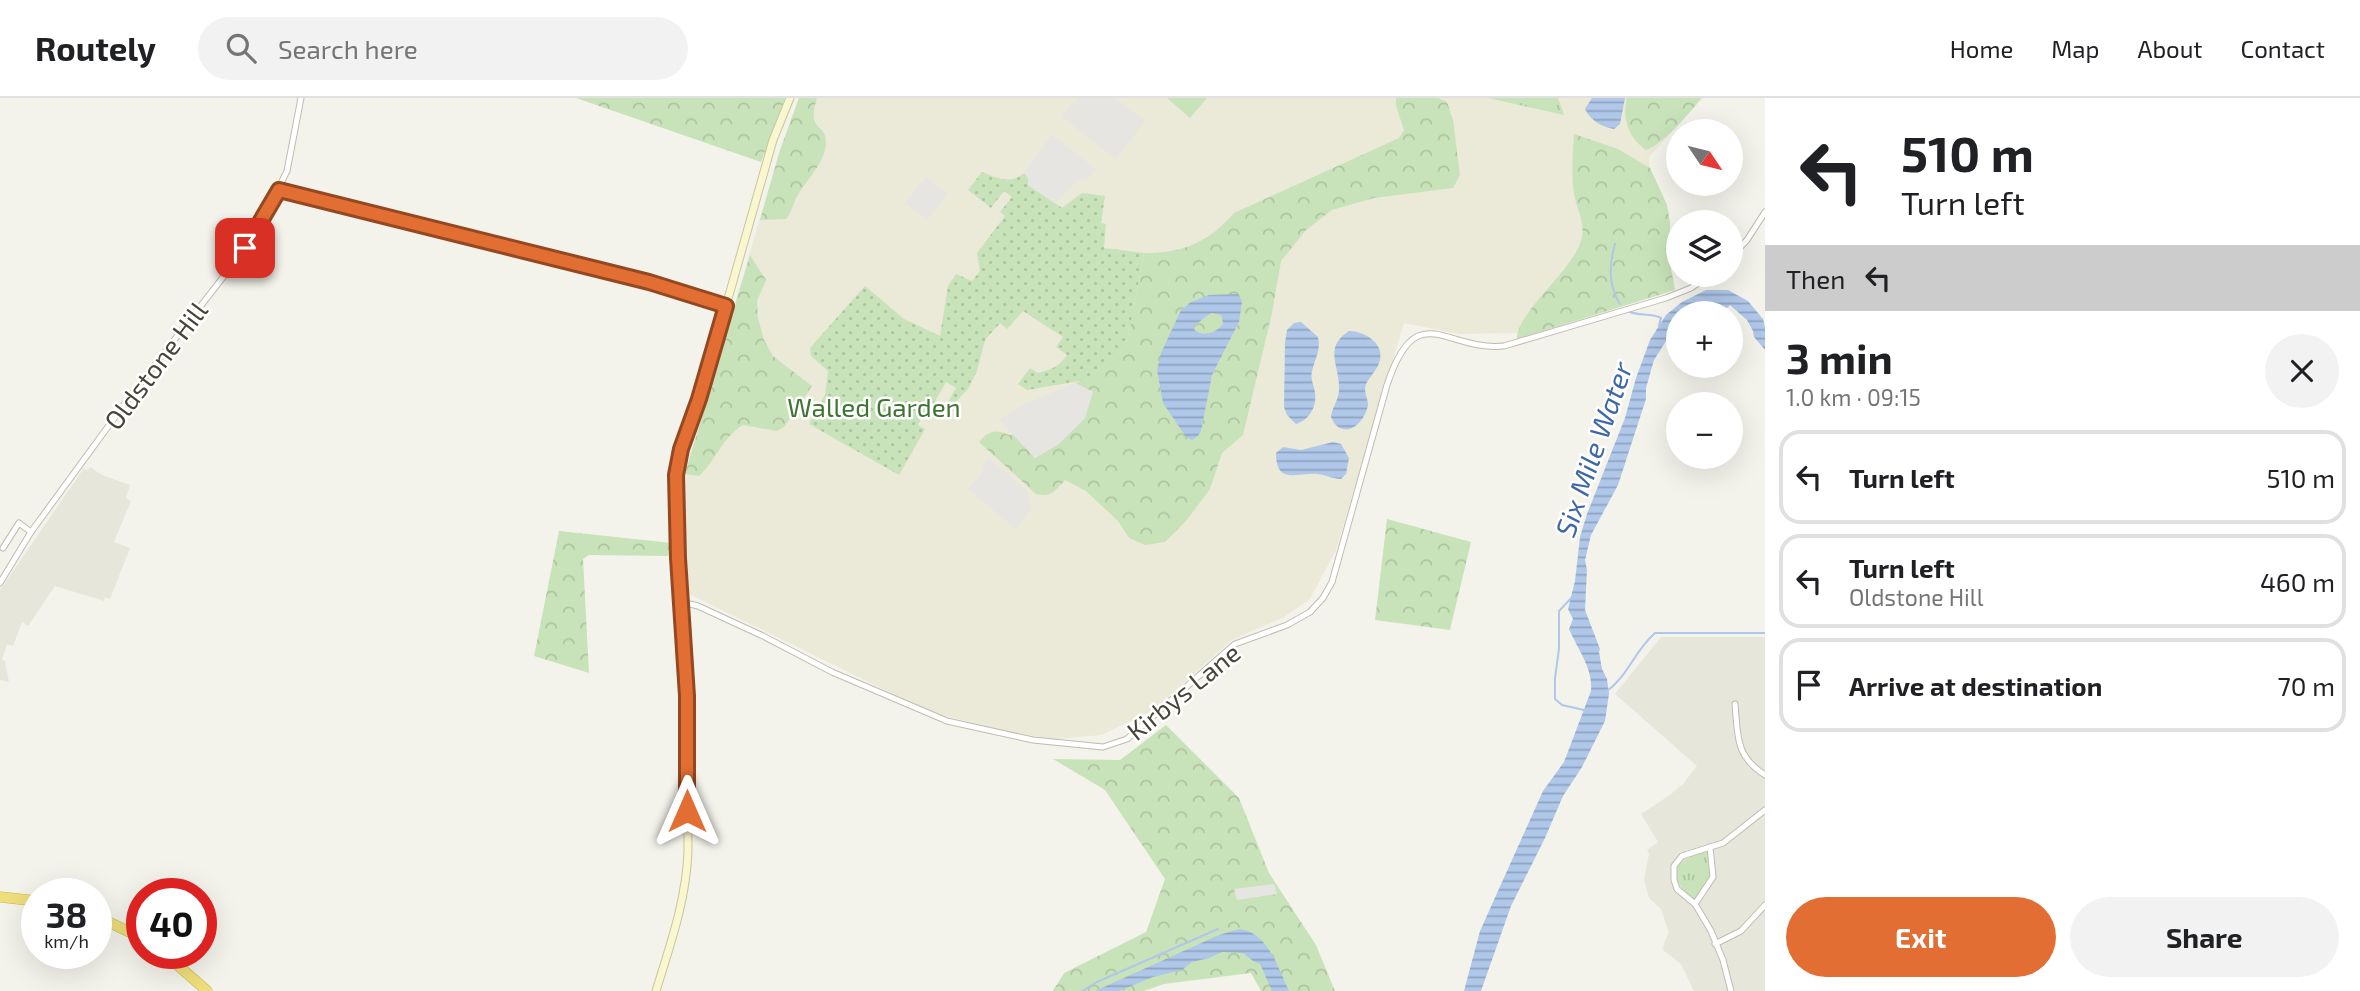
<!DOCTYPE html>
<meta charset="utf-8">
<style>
:root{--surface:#fff;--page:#f2f2f2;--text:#202124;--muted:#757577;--line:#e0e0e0;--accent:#e36e33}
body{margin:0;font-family:"Exo 2",sans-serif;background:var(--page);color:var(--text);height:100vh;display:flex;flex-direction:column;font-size:26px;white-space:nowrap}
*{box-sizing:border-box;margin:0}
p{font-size:23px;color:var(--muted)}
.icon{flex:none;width:38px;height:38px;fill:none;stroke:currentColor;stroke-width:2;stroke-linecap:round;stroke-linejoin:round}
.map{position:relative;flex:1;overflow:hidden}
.side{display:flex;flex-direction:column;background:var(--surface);width:595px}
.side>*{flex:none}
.guide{background:#fff;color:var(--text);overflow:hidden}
.needle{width:46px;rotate:125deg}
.controls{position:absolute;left:1666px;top:21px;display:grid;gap:14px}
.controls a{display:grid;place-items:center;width:77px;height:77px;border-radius:50%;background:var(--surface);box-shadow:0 7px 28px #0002;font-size:35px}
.speed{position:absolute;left:21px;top:780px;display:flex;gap:14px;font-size:35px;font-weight:700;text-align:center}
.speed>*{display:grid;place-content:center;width:91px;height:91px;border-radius:50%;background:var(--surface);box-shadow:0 7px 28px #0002;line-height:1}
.speed small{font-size:18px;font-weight:400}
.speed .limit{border:10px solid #d22;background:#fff;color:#111}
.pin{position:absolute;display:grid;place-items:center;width:60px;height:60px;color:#fff;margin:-30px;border-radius:14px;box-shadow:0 4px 10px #0006}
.me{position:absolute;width:77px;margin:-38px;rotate:0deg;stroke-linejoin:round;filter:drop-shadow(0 0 5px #0008)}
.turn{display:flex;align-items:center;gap:24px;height:147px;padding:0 21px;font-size:32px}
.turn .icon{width:91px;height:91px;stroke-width:2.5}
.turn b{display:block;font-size:49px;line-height:60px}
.then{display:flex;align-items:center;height:66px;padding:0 21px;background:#0003;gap:14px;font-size:26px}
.round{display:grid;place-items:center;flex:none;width:74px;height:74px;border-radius:37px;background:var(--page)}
.overview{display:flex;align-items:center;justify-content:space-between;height:119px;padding:0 21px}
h1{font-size:42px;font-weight:700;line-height:52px}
.button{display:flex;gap:14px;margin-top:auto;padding:14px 21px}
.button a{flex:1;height:80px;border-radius:42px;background:var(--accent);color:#fff;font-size:28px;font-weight:700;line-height:80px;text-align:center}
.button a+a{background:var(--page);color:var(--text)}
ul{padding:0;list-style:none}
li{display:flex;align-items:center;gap:21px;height:94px;margin:0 14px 10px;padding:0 7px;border:4px solid var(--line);border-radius:21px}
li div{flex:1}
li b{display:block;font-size:26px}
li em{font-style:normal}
header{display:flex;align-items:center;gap:42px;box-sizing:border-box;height:98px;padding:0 35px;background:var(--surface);border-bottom:2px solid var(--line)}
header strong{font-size:33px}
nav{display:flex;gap:38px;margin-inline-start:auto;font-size:24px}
.search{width:490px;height:63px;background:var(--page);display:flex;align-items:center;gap:18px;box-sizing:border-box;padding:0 24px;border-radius:38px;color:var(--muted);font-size:26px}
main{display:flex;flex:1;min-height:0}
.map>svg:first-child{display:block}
</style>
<header>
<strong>Routely</strong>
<div class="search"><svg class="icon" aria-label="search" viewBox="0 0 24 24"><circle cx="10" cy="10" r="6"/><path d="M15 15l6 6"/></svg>Search here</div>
<nav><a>Home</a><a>Map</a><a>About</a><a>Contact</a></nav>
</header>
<main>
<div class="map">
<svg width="1765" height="893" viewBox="0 0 1765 893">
<defs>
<pattern id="grass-tufts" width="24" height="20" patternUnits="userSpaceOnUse" patternTransform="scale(1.75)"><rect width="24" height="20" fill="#c8e3b9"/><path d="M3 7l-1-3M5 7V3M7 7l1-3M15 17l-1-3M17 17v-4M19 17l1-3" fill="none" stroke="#adc4a0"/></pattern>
<pattern id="forest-crowns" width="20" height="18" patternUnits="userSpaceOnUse" patternTransform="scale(1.75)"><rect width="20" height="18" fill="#c8e3b9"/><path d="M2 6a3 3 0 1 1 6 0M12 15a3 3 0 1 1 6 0" fill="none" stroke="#adc4a0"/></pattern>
<pattern id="garden-dots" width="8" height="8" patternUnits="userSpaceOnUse" patternTransform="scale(1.75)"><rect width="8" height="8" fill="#c8e3b9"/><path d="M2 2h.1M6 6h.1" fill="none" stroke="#adc4a0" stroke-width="1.8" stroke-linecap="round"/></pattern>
<pattern id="water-rules" width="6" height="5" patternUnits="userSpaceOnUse" patternTransform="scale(1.75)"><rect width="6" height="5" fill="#afc7e9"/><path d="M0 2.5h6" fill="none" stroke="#90a3be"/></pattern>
</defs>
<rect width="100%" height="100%" fill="#f4f3eb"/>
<g fill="#e7e6da">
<polygon points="90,369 102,377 130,387 126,400 131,403 114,444 130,450 110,501 105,499 104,503 55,488 28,528 22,524 13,548 7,546 2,562 5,563 9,584 0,582 0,492 84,370 87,372"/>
<polygon points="1661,539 1765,539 1765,893 1694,893 1681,866 1663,852 1665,842 1669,835 1661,811 1649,800 1644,782 1649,756 1647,752 1658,744 1641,716 1670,697 1683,686 1697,668 1615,596"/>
</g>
<polygon fill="#ebe9d7" points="799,0 1703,0 1649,59 1650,70 1667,107 1670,125 1669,160 1675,192 1517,241 1517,235 1459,236 1404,225 1336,452 1310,501 1284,519 1232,542 1152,613 1101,637 1056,641 1027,637 932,615 689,496 683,381 780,52"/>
<g fill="url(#grass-tufts)">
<polygon points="1488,0 1558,0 1564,17"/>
<path d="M1708,751l4,28 -17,24c-32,-28 -22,-39 13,-52z"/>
</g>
<g fill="url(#forest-crowns)" fill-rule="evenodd">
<polygon points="576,0 785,0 761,64"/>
<path d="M799,0h18c-11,35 9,24 9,44 0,20 -19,37 -28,53 -5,8 -6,17 -12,24l-26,1 20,-70z"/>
<path d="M1396,0h42l9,4 6,18 7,55 -7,13 -79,10 -42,12 -26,20 -25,31 -9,52 -29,122 -21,18 -12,36 -24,32 -21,21 -20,3 -16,-7 -11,-17 -32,-30 -21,-11c-9,10 -14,18 -29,14l-57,-52c10,-12 17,-13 30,-7l4,-1 22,24 58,-66 -18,-9 10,-3 41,-32 18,-95c39,0 64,-10 90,-40l165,-75 5,-8 -8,-24zM1238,196l1,28 -27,53 -5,21 -25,35 -21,-78 63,-58z"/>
<path d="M1627,0h74c-10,14 -39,47 -55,52 -18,-13 -24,-31 -19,-52z"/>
<path d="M1574,36l44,15 32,19 17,37 3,18 -1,35 6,32 -158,49c0,-28 54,-66 64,-98 5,-18 -4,-31 -7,-47 -3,-20 -1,-40 0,-60z"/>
<path d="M750,157l16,25 -9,21 1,17 6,22 9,16 39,30 -28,41 -7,4 -34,-6c-21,13 -26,34 -44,51l-14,-2z"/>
<path d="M1211,215l10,2 2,9c-7,10 -21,14 -29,5v-3z"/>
<polygon points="1387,421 1471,444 1450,532 1375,522"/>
<polygon points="559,433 672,445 668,458 589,457 583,461 589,575 534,558"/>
<polygon points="1166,627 1239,700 1269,775 1316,847 1335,893 1261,893 1251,875 1164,886 1144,893 1053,893 1064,875 1146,834 1165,781 1105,692 1053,661 1120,662"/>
</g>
<path fill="url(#garden-dots)" d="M982,74c15,6 29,13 42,1l4,5v7l34,23 20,-15 23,3 -4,27 5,1 -2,24 40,5 -18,95 -41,32 -58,10 -9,-6 12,-16 8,5c13,-3 22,-7 29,-18l-11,-8 7,-10 -40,-26 -16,18 -7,-6 -15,17 -8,31 -9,18 -21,22 -3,-2 12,-21 -10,-6 -16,28 -3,-1 -9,16 7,4 -26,46 -90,-51 16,-29 3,-24 -17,-15 -1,-8 55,-62 39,33 36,17 8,-50 8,-12 16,7 8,-10 -3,-18 28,-37 -5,-4 12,-15 -8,-6 -13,17 -23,-18z"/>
<polygon fill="#c8e3b9" points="1167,0 1207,0 1190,20"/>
<g fill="#e6e5e2">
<polygon points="1077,0 1115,0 1145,23 1116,61 1062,19"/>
<polygon points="1052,37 1096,71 1086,83 1080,80 1056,104 1028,87 1028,80 1024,75"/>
<polygon points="926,79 948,96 927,122 905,105"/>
<polygon points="1075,285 1093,294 1085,320 1059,346 1035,360 999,322 1020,308"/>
<polygon points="989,360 1027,393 1032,410 1016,431 968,391 982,375 984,366"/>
<polygon points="1274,786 1277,796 1237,802 1234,791"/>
</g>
<g fill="url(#water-rules)" fill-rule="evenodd">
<path d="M1592,0h33l-5,26 -6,5c-12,-2 -23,-8 -29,-20z"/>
<path d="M1706,192h22l20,11 15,18 2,8v23l-11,-13 -1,-6 -6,-11 -17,-15 -4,4 -10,-3 -13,7h-25v13l-5,4 -19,30 -8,28v11l-28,86 -27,50 -6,25 2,10 -2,40 15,39 -1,3 3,17 5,10 2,15 -4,27 -23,46 -19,29 -18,42 -34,68 -30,85h-17l16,-60 63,-140 21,-29 27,-71c2,-23 -13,-41 -22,-62l4,-10 -5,-10 7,-28 5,-44 7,-23 38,-96 11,-40 14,-38 16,-25 16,-13z"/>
<path d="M1238,196l4,7 -3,21 -27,53 -11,56 -3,5 -6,4 -6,-3 -23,-34 -6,-33 4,-17 20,-43 10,-8 18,-7zM1211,215l10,2 2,9c-7,9 -21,14 -29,5v-3z"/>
<path d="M1301,224l17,15c3,14 -3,21 -6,34 -2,8 2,14 3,22 2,14 -6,27 -19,31l-9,-9 -3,-8 1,-64 2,-13 7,-7z"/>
<path d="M1349,233c15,0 35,12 31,29 -2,9 -10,16 -14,24 -3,8 2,13 2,21 -2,12 -13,27 -25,24 -7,-2 -9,-6 -12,-12 1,-9 7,-16 8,-26 2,-24 -17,-43 10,-60z"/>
<path d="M1333,344l8,2 8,14 -3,16 -5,5c-8,0 -15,-4 -23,-5 -20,-2 -42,12 -42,-21l7,-6 18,3z"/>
<path d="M1239,831c29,3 39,39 50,62h-17l-12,-27 -7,-3 -10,-8 -21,-1 -13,6 -17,4 -10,8 -29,7 -34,14h-24l124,-56z"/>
</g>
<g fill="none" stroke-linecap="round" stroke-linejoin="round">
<g stroke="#afc7e9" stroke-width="2">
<path d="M1615,146c-6,21 -7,42 5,60"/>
<path d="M1628,213c11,6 22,1 33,7l-2,8"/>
<polyline points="1575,496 1559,513 1559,551 1555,580 1555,601 1562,607 1584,612"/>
<path d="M1607,593c21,-15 28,-41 48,-58h110"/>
<polyline points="1082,893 1097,884 1218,831"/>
</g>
<g stroke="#bfbcaf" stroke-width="7">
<g id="street">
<polyline points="279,91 650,184 726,208"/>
<polyline points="1731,159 1747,142 1765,114"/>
<polyline points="3,450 19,425 31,434"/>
<polyline points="0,485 31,434 126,304 245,151 270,107 287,73 301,0"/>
<path d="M682,504l16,4 65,30 69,36 115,49 86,19 70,7 24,-8 108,-95 52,-19 23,-13 13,-14 9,-16 55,-197c30,-90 58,-33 117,-39l162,-48 25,-10 19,-13"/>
<path d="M1735,606c3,32 0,52 30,71"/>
<polyline points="1695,806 1713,779 1710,749"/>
<polyline points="1715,846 1741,833 1765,807"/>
<polyline points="1731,893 1723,862 1711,833 1695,806 1677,791 1674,782 1674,768 1682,758 1723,745 1765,712"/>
</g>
</g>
<g stroke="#c8c59c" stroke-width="9">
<path id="secondary" d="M656,893c14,-46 30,-90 32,-139l-1,-156 -9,-138 -2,-83 5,-27 24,-68 68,-240 17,-42"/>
</g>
<g stroke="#cdb64c" stroke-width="11">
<g id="highway">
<polyline points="0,799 37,803"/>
<polyline points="96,818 142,840"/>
<polyline points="165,856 207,893"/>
</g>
</g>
<use href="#street" stroke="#fff" stroke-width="5"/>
<use href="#secondary" stroke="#f9f7d0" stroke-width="7"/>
<use href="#highway" stroke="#efde7c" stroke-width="10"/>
</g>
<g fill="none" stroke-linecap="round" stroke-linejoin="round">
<g stroke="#944821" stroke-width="18">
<polyline id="route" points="245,150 279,92 649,184 726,208 699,301 681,351 676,377 678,460 687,598 687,713"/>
</g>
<use href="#route" stroke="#e36e33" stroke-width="12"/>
</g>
<g text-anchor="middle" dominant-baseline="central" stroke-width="5" stroke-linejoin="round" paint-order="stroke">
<g font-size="26" fill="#47453a" stroke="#fff">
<text transform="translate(155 267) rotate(-53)">Oldstone Hill</text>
<text transform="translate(1183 593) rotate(-39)">Kirbys Lane</text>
</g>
<g font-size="26" fill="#3f7433" stroke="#fff">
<text x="874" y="308">Walled Garden</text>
</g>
<g font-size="28" font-style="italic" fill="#3e67a9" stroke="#fff">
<text transform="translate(1593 351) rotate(-71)">Six Mile Water</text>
</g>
</g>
</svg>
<div class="controls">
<a><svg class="needle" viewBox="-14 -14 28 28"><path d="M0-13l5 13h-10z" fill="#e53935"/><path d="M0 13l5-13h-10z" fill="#757577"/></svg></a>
<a><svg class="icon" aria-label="layers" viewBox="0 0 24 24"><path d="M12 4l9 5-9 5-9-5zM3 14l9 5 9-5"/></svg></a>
<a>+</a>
<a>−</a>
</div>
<div class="speed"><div>38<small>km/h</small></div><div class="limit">40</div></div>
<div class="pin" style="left:245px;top:150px;background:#d93025"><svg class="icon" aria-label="arrive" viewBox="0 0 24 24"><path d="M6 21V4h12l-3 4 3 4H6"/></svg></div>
<svg class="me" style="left:687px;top:713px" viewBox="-20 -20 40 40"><path d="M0-17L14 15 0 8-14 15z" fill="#e36e33" stroke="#fff" stroke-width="4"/></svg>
</div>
<section class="side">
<div class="guide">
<div class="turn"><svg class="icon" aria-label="left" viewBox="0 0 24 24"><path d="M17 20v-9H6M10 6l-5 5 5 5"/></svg><div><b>510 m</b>Turn left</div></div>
<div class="then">Then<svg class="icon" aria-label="left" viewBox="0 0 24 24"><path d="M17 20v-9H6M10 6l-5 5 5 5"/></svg></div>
</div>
<div class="overview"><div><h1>3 min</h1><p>1.0 km · 09:15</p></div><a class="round"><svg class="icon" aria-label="close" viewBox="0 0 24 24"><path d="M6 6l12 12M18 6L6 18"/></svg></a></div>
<ul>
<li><svg class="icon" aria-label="left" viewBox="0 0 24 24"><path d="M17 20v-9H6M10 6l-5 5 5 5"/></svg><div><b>Turn left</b></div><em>510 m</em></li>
<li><svg class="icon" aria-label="left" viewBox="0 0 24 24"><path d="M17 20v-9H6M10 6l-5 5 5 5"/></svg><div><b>Turn left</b><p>Oldstone Hill</p></div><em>460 m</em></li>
<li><svg class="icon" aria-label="arrive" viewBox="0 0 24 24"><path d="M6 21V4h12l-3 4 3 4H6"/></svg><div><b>Arrive at destination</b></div><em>70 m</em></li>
</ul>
<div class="button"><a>Exit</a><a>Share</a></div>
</section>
</main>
